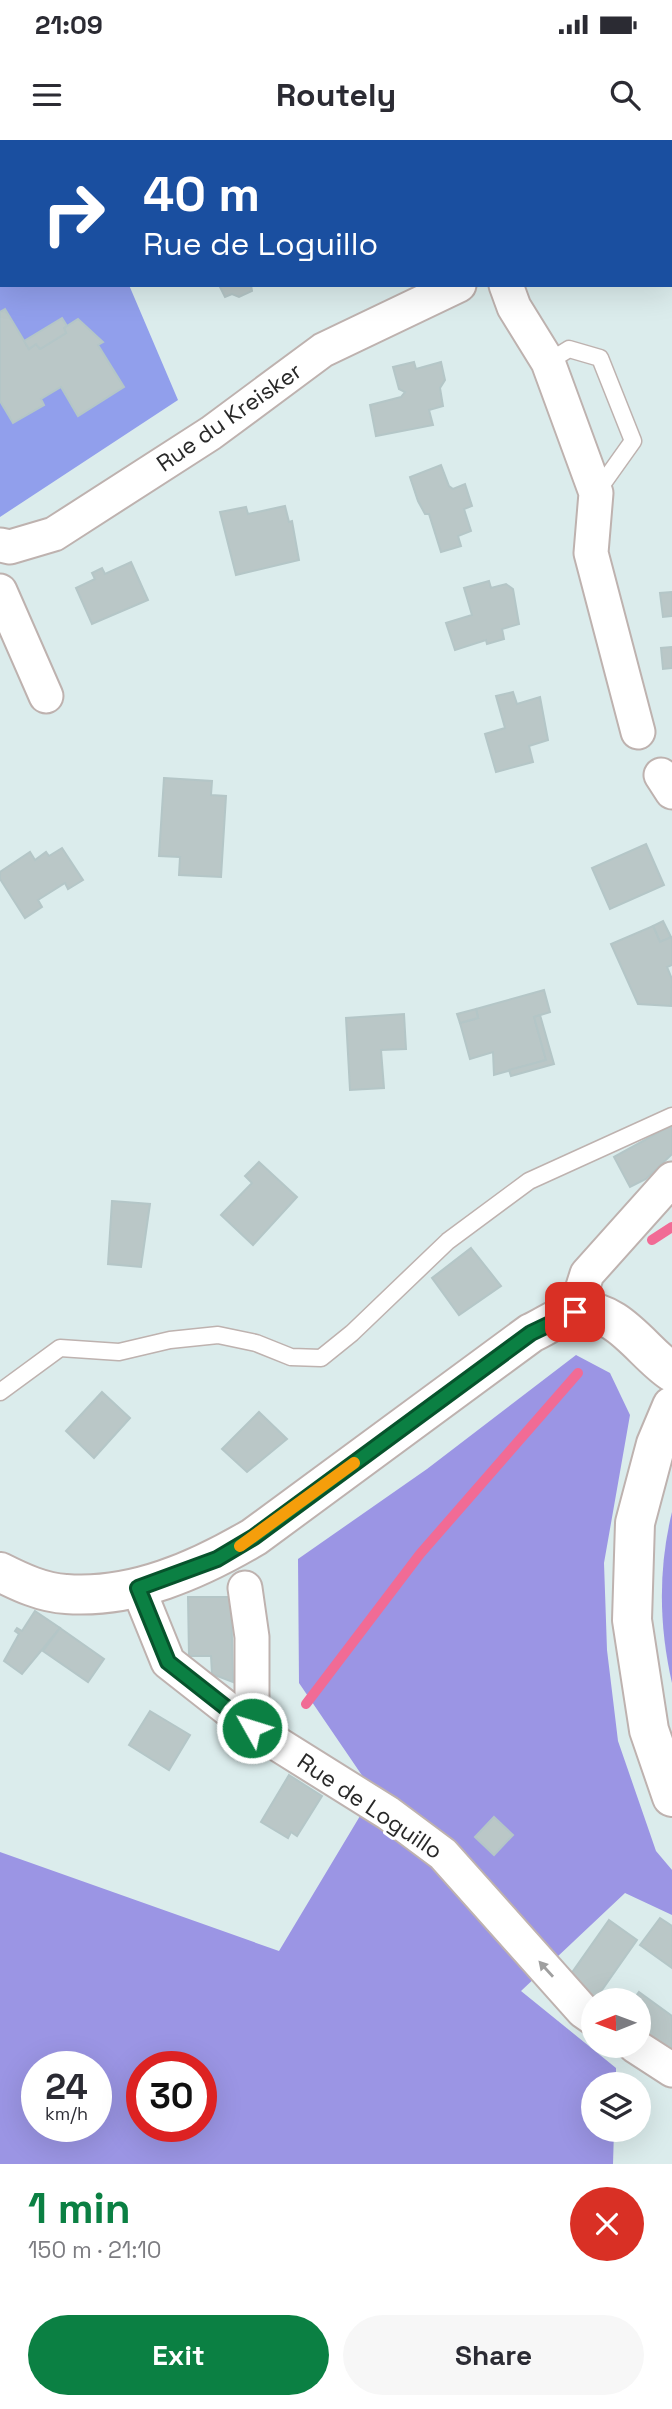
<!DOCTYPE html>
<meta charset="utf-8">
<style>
:root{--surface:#fff;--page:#f7f7f7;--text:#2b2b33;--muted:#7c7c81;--accent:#0b8043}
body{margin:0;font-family:"Space Grotesk",sans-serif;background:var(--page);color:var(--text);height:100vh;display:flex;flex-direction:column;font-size:26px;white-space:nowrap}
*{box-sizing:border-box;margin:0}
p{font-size:23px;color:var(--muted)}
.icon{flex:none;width:38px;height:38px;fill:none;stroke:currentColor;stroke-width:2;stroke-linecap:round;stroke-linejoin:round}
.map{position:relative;height:2024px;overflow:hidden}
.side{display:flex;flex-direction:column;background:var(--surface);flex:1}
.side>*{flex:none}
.banner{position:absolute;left:0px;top:0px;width:672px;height:147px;box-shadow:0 7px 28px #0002;background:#1a4fa0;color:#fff;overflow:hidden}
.needle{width:46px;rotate:269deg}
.fabs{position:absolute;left:581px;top:1848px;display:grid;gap:14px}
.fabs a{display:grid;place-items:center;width:70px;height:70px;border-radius:50%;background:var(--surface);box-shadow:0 7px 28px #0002;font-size:35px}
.speed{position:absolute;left:21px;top:1911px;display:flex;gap:14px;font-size:35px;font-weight:700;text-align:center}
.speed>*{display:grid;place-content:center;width:91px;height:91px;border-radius:50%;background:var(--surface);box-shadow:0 7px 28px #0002;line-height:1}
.speed small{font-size:18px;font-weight:400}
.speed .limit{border:10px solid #d22;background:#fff;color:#111}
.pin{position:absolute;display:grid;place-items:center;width:60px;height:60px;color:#fff;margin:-30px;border-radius:14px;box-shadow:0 4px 10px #0006}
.me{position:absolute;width:77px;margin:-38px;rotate:309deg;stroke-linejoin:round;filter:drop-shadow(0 0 5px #0008)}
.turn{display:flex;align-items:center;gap:24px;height:147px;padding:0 28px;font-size:32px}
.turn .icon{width:91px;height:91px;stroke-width:2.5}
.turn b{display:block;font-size:49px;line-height:60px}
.round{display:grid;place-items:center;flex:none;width:74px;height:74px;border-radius:37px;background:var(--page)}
.overview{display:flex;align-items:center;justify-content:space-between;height:119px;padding:0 28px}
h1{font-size:42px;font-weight:600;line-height:52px;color:var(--accent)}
.button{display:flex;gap:14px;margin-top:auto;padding:14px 28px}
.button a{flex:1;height:80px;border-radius:42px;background:var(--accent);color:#fff;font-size:28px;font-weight:600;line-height:80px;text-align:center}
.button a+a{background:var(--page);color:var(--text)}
.status{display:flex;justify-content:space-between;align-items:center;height:49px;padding:0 35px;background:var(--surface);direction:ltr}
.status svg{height:19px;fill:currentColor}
header{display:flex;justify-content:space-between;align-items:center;height:91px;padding:0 28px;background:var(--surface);font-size:32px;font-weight:600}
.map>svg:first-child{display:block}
</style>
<div class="status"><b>21:09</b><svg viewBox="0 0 49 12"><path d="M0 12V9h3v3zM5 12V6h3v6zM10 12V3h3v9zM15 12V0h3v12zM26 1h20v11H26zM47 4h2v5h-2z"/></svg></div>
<header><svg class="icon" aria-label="menu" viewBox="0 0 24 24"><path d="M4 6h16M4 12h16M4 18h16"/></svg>Routely<svg class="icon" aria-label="search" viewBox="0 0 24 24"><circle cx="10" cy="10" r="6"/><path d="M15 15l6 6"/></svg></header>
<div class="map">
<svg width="672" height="2024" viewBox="0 0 672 2024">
<rect width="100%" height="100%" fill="#dbecec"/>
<g fill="#9b95e4" fill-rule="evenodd">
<path d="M576,1215l34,18 20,42 -26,148 3,87 11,91 38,110 16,19v45l-47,-22 -104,98 95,77v16h-23v46h21l-1,34h-613v-312l279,99 81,-135 27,-4 -88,-129 -1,-124 129,-90zM37,1927h59v59h-59zM142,1927h59v59h-59z"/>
<path d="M672,1372v171c-13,-57 -14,-114 0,-171z"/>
</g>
<polygon fill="#919fec" points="0,0 77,2 2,2 2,145 129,145 178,260 0,377"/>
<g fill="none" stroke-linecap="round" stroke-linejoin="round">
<g stroke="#f16b95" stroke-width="10">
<polyline points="652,1100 672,1087"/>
<polyline points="306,1564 420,1414 578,1233"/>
</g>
</g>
<g fill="#bac7c7" stroke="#b4c6c7" stroke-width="2">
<polygon points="219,145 251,145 252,151 239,157 232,154 225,157"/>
<polygon points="5,169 29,209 36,204 40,209 66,193 64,188 78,179 103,202 98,205 124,247 78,276 61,247 41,259 44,265 13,283 0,261 0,172"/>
<polygon points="62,178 67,186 64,188 66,193 40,209 36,204 29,209 24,201"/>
<polygon points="414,222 416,229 441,222 445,240 440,248 443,266 429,270 433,285 376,296 370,265 401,257 405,252 399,249 393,227"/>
<polygon points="441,325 449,346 453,349 465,344 472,366 464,369 471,391 458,396 461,406 441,412 429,374 425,374 418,361 410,337"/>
<polygon points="285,366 289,382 292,381 299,420 236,435 220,372 246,367 248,374"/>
<polygon points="131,422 148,460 92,484 76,448 95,439 92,433 102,428 105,434"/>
<polygon points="489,441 491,448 506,444 513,449 519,484 502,489 504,499 487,504 486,500 455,510 446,483 472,475 464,448"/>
<polygon points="672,452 672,476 663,477 660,453"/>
<polygon points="672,507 672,528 663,529 661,508"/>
<polygon points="513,552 517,564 540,557 548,600 529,606 533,622 496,632 485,594 505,588 496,556"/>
<polygon points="164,638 212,641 211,655 226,656 221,737 179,735 180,717 159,716"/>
<polygon points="646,704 664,745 610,769 592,728"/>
<polygon points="62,708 83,740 68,749 65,743 38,760 42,767 25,778 0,739 0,732 30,712 35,720 46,712 49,716"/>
<polygon points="663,781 671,797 660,802 653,786"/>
<polygon points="653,786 660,802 672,797 672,825 667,827 672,839 671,866 638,864 611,804"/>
<polygon points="544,850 550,872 534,877 546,920 494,935 493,912 470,919 460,883 478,878 476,869"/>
<polygon points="476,869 478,878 460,883 457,874"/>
<polygon points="404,874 406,909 381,910 384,948 350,950 346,878"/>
<polygon points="540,875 554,924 511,936 509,930 546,920 534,877"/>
<polygon points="672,985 672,1014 646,1039 630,1047 614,1017"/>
<polygon points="259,1022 297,1057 253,1105 221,1075 252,1043 245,1036"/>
<polygon points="112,1061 150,1064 141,1127 108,1124"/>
<polygon points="471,1108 501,1146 459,1175 432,1138"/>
<polygon points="102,1252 130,1278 94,1318 66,1291"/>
<polygon points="259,1272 287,1299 247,1332 222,1309"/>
<polygon points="188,1457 231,1457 233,1542 212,1534 211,1516 189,1516"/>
<polygon points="35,1471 60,1488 22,1534 4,1521 19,1494 15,1491 17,1488 22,1491"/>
<polygon points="60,1488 104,1519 88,1542 43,1511"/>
<polygon points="150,1571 190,1595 169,1630 129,1605"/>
<polygon points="289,1635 322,1656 297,1696 291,1692 288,1698 261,1682"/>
<polygon points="494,1677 513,1695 494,1715 475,1697"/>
<polygon points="660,1778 672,1786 672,1828 640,1805"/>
<polygon points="609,1780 637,1800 595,1860 571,1834"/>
<polygon points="639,1852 672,1876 672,1911 639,1891 639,1860 633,1860"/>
</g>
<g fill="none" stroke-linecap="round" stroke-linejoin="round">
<g stroke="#beb2af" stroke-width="19">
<g id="lane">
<polyline points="548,222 569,209 600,218 633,301 596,353"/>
<polyline points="0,1252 60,1208 119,1212 170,1200 218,1195 256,1203 291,1217 321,1218 352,1193 448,1101 529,1041 672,976"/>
</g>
</g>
<g stroke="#beb2af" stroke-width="37">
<g id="street">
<polyline points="506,145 514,167 548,222 596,353 591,413 638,592"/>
<polyline points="0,405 10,407 54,394 211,293 323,210 459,145"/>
<polyline points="0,451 46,556"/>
<polyline points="661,635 672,652"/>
<polyline points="575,1172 587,1134 672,1039"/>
<polyline points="138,1448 168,1522 252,1588 388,1673 443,1714 583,1871 593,1878"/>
<polyline points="245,1448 252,1497 252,1588"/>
<polyline points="635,1906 672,1930"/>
</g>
</g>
<g stroke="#beb2af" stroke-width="42">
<g id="secondary">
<polyline points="672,1266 656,1304 635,1383 632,1480 649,1590 672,1657"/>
<path d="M0,1432c20,10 43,21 66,22 67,5 132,-24 188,-57l277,-204c14,-6 31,-19 45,-21 41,-6 67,41 96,60"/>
</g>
</g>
<use href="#lane" stroke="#fff" stroke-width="16"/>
<use href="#street" stroke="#fff" stroke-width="33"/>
<use href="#secondary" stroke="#fff" stroke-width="38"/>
</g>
<defs><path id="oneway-solid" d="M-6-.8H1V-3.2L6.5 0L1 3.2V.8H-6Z" transform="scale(1.75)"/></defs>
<use fill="#9f9f9f" href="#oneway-solid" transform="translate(546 1829) rotate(-132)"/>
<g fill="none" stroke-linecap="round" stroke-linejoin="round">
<g stroke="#07532c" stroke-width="18">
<polyline id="route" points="252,1588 168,1522 138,1448 217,1419 254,1397 531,1193 575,1172"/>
</g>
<use href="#route" stroke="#0b8043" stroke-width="12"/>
<polyline stroke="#f59e0b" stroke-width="12" points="240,1406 354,1323"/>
</g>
<g text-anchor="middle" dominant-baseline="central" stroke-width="6" stroke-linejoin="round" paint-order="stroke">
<g font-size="23" fill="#292929" stroke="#fff">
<text transform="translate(229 277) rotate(-35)">Rue du Kreisker</text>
<text transform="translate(370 1666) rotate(34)">Rue de Loguillo</text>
</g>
</g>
</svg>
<div class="fabs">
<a><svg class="needle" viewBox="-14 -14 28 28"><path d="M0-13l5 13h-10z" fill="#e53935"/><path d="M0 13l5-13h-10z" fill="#7c7c81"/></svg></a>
<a><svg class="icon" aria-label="layers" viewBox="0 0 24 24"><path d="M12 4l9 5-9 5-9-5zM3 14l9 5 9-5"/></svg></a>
</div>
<div class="speed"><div>24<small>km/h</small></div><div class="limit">30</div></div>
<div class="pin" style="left:575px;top:1172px;background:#d93025"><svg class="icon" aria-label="arrive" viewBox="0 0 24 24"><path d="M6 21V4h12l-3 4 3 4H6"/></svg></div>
<svg class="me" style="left:252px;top:1588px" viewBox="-20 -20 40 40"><circle r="17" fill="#0b8043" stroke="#fff" stroke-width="3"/><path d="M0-11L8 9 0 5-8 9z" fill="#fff"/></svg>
<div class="banner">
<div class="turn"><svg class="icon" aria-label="right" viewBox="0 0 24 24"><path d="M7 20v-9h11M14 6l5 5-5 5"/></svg><div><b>40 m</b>Rue de Loguillo</div></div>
</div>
</div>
<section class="side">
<div class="overview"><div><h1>1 min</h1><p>150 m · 21:10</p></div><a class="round" style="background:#d93025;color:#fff"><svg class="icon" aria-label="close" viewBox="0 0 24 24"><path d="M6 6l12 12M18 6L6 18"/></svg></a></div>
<div class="button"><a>Exit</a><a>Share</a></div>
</section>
